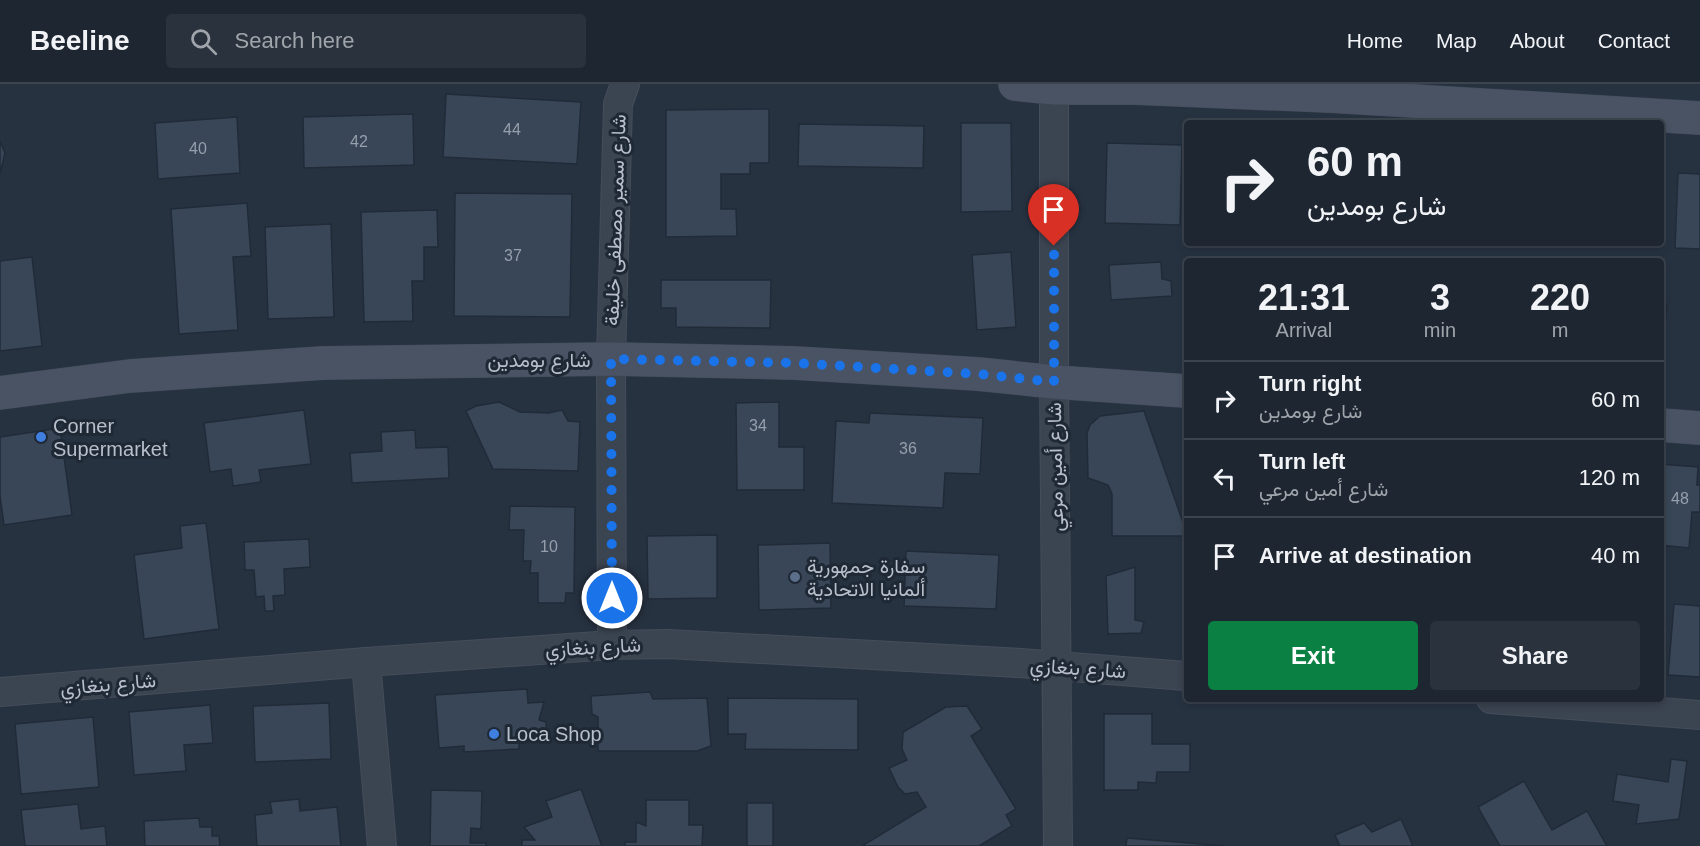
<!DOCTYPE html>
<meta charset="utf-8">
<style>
:root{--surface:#1d2631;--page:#2a323d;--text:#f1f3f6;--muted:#a0a5ab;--line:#3b434d;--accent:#0b8043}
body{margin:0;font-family:Helvetica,Vazirmatn,sans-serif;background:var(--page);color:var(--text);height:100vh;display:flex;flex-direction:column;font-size:22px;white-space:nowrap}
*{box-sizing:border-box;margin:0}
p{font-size:20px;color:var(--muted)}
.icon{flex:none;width:33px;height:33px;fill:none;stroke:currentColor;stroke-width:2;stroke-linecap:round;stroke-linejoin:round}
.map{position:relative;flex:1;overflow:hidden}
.drawer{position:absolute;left:1184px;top:174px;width:480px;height:444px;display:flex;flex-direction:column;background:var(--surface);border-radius:6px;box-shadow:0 3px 9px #0003,0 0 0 2px var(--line)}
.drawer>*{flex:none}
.hud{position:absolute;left:1184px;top:36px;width:480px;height:126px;border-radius:6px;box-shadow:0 3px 9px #0003,0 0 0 2px var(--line);background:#1d2631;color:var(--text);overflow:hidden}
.pin{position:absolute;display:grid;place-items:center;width:51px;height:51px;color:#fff;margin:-62px -26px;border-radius:50% 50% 50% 0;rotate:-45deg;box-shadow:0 0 6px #0007}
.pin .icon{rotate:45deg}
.me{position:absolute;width:66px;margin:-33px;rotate:0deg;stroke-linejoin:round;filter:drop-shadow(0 0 4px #0008)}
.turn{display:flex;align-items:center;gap:21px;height:126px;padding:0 24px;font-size:27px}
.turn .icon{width:78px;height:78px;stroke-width:2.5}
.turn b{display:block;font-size:42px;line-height:51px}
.eta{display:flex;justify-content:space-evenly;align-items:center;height:102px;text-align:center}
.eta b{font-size:36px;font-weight:700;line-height:42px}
.primary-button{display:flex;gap:12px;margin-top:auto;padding:12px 24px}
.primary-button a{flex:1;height:69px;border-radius:6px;background:var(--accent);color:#fff;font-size:24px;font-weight:700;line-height:69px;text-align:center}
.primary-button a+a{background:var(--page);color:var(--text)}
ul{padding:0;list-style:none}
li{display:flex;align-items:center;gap:18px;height:78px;padding:0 24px;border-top:2px solid var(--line)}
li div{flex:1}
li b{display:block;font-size:22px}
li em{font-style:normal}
header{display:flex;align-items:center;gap:36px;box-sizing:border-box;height:84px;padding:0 30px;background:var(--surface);border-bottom:2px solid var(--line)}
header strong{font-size:28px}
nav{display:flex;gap:33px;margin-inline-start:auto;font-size:21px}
.search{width:420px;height:54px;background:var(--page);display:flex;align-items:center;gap:15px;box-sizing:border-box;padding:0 21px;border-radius:6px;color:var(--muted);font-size:22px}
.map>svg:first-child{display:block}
</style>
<header>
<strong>Beeline</strong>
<div class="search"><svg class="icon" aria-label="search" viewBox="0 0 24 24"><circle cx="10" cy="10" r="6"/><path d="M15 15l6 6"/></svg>Search here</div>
<nav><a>Home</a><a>Map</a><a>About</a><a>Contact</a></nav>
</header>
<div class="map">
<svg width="1700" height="762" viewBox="0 0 1700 762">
<rect width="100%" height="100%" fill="#273241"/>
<g fill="#394657" stroke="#212b38" stroke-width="1.5">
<polygon points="446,10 581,18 577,80 443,73"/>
<polygon points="769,25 769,79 750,79 750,90 721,90 721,125 736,125 737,152 666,153 666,26"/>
<polygon points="413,30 414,81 304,84 303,33"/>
<polygon points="237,33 240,89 158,95 155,39"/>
<polygon points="961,39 1011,39 1012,127 961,128"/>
<polygon points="799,40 924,42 923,84 798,82"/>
<polygon points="0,57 5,69 0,90"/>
<polygon points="1107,59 1182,61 1180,141 1105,139"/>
<polygon points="1678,89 1700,90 1700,165 1675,164"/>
<polygon points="455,109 572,110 570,233 454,232"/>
<polygon points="247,119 251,172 233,173 238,246 179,250 171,125"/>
<polygon points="437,126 438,163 424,163 424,197 412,197 413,237 364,238 361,128"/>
<polygon points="331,140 334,233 268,235 265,143"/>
<polygon points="1011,168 1016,243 977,246 972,171"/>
<polygon points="32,173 42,262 0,267 0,177"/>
<polygon points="1161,178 1162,195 1171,197 1172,212 1111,216 1109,181"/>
<polygon points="661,196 771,196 770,244 676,243 676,224 661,224"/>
<polygon points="1660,220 1667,220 1660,291"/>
<polygon points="499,318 520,328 549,329 562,326 568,337 580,338 578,387 493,385 466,327 476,322"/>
<polygon points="779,318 779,363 804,363 804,406 737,406 736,319"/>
<polygon points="304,326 311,380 259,386 261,398 233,402 231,385 210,388 204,339"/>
<polygon points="1144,327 1186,447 1186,452 1112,452 1112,410 1108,401 1088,394 1087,349 1090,341 1100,332"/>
<polygon points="870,329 983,334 980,390 945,389 943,424 832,419 836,337 869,339"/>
<polygon points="60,344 72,431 4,441 0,412 0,353"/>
<polygon points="415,346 416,364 448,363 449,394 352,399 350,369 382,367 381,348"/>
<polygon points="1660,380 1698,383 1697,401 1700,401 1700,428 1692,428 1689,464 1660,461"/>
<polygon points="510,422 575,423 574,509 566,509 565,519 538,519 538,489 530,489 531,477 523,477 524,446 509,446"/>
<polygon points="206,439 219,545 144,555 134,471 182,464 180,442"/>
<polygon points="717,451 717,514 648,515 647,452"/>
<polygon points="309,455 310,483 284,485 285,511 273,512 274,527 265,527 264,512 256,513 254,486 245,486 244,458"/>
<polygon points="830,459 831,524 759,526 758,461"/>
<polygon points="906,467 999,471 996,525 904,522"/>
<polygon points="1135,483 1135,536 1144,538 1141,549 1108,550 1106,492"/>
<polygon points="1674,520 1700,522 1700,593 1668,591"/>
<polygon points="527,605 528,619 544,618 539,636 546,638 547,657 519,659 519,665 464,668 464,662 439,664 435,611"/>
<polygon points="650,608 653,615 707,614 711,662 697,667 598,667 598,633 592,630 591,612"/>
<polygon points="728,614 858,615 858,666 745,665 746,650 728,650"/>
<polygon points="329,619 331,675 255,678 253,622"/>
<polygon points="210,621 213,659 184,661 186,687 134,691 129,628"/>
<polygon points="967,622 982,645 971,652 1016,725 1006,731 1012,742 979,762 862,762 926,723 917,708 905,710 898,703 889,684 907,676 902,665 903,648 946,623"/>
<polygon points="1104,630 1152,630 1152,660 1190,660 1190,688 1157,688 1156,699 1138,698 1138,706 1104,706"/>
<polygon points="93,633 99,703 21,710 15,640"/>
<polygon points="1671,675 1687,677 1679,735 1636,740 1639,721 1613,717 1617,690 1668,698"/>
<polygon points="1524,697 1552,746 1587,727 1607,762 1500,762 1478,723"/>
<polygon points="581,705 602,762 522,762 522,756 535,756 524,743 552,733 546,717"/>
<polygon points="431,706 482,707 481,745 471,744 470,759 486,759 486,762 430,762"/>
<polygon points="299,715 300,727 337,723 341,762 257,762 255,731 272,729 270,718"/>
<polygon points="646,716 689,716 689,741 703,741 702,762 625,762 625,758 636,758 636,738 646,742"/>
<rect x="747" y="719" width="26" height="43"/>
<polygon points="78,720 81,745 105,742 107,762 25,762 21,726"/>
<polygon points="199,734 200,743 212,743 212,752 219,752 220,762 145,762 144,737"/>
<polygon points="1401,735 1413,762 1340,762 1335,751 1364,739 1372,748"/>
<polygon points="1127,754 1226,762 1126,762"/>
</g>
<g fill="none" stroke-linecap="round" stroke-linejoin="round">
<g stroke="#454d5a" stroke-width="30">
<g id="street">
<polyline points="1054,4 1054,298 1058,762"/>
<polyline points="612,561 611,275 618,20 625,0"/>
<polyline points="366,578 382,762"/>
<polyline points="0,608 366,578 612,561 668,560 1020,579 1186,592"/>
<polyline points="1491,615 1700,631"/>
</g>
</g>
<g stroke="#454d5a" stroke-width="34">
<g id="secondary">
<polyline points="1015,0 1054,4 1135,4 1330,12 1700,34"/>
<polyline points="0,309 130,292 323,279 611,275 794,279 978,290 1054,298 1186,307"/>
<polyline points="1660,341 1700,344"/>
</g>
</g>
<use href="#street" stroke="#3b4451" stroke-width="28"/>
<use href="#secondary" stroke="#495364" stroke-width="33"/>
</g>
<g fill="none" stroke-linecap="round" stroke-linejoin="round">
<polyline stroke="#1a73e8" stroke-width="10" stroke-dasharray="0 18" points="612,514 611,275 794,279 978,290 1054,298 1054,162"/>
</g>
<g fill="#3f7fe0" stroke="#1f2936" stroke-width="2">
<circle cx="41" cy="353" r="6"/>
<circle cx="494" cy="650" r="6"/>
</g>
<circle fill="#5c6f8a" stroke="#1f2936" stroke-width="2" cx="795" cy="493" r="6"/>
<g text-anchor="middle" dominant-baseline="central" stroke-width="6" stroke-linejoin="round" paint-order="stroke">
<g font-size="16" fill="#969fac">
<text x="512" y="45">44</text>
<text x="359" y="57">42</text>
<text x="198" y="64">40</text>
<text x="513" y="171">37</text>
<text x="758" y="341">34</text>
<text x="908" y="364">36</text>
<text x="1680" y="414">48</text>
<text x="549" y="462">10</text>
</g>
<g font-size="20" fill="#b8bfcb" stroke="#1f2936">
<text transform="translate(615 136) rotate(-88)">شارع سمير مصطفى خليفة</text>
<text x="539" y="276">شارع بومدين</text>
<text transform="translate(1055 383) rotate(-91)">شارع أمين مرعي</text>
<text transform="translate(593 563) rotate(-3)">شارع بنغازي</text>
<text transform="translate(1078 584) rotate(4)">شارع بنغازي</text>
<text transform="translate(108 600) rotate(-5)">شارع بنغازي</text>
</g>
<g font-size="20" fill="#b8bfcb" stroke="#1f2936" text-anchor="start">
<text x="53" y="342">Corner<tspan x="53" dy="23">Supermarket</tspan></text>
<text x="807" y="482">سفارة جمهورية<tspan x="807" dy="23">ألمانيا الاتحادية</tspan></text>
<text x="506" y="650">Loca Shop</text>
</g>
</g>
</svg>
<div class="pin" style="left:1054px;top:162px;background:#d93025"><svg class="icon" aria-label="arrive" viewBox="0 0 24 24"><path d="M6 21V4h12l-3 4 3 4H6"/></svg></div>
<svg class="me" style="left:612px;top:514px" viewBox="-20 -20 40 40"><circle r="17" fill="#1a73e8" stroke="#fff" stroke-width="3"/><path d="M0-11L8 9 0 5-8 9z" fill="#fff"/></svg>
<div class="hud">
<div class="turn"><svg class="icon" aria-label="right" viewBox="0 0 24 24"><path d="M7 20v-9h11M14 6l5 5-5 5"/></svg><div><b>60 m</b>شارع بومدين</div></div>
</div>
<section class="drawer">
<div class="eta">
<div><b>21:31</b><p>Arrival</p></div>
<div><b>3</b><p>min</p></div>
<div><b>220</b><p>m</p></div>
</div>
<ul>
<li><svg class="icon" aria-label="right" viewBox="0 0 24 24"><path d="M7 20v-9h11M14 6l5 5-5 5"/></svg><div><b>Turn right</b><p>شارع بومدين</p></div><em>60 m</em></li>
<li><svg class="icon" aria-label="left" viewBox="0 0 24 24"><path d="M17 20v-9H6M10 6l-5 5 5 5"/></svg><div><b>Turn left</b><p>شارع أمين مرعي</p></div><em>120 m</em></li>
<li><svg class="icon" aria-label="arrive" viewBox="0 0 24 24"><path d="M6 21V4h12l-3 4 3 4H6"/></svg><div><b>Arrive at destination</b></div><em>40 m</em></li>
</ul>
<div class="primary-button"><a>Exit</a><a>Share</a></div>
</section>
</div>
